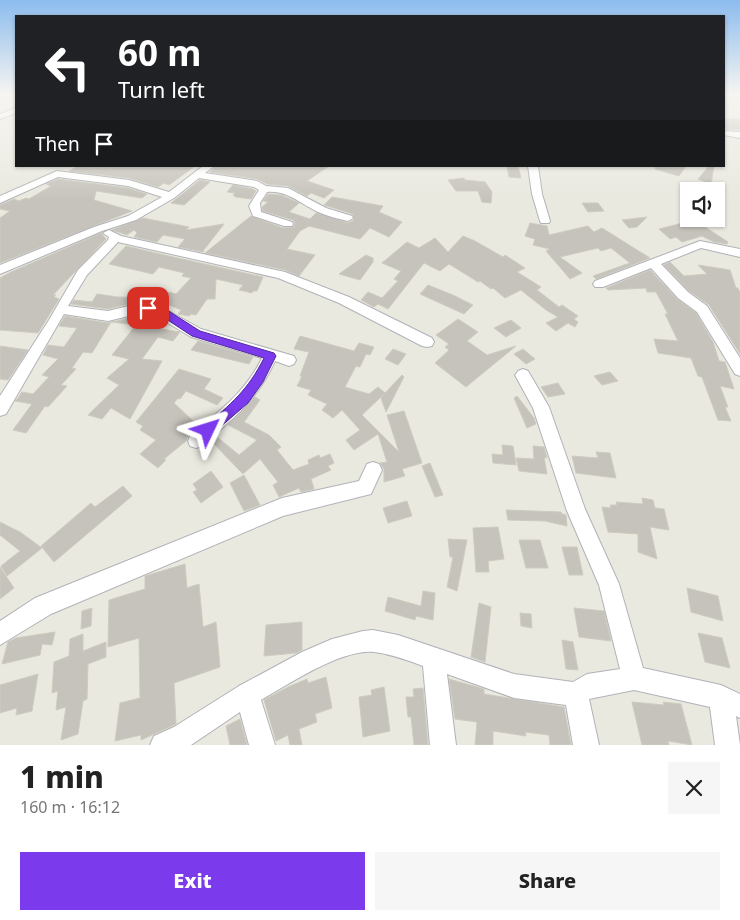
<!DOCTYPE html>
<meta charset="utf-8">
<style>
:root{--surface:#fff;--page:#f6f6f6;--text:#222;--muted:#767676;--accent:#7c3aed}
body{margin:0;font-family:"Noto Sans",sans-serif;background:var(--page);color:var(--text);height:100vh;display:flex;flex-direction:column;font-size:19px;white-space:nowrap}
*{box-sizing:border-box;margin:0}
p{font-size:16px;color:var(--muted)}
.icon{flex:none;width:28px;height:28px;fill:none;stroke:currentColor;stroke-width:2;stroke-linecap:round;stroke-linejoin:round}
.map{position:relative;height:745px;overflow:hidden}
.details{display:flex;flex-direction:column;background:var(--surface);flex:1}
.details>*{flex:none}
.guide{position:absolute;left:15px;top:15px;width:710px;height:152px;border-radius:0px;box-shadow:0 1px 4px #0004;background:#202124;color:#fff;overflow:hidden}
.controls{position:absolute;left:680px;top:182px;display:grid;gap:10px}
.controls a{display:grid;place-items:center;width:45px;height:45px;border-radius:0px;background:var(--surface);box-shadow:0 1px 4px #0004;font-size:25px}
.pin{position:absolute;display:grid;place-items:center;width:42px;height:42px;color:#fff;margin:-21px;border-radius:10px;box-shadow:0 2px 8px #0006}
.me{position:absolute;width:55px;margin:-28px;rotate:49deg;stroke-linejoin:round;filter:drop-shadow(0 0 4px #0008)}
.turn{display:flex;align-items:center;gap:18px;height:105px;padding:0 20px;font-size:22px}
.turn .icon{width:65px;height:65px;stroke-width:2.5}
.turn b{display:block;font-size:35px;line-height:42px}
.then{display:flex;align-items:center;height:48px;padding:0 20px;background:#0003;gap:10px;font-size:19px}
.round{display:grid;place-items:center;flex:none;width:52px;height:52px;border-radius:0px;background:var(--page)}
.headline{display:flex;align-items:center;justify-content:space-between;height:85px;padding:0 20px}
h1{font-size:30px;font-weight:800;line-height:38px}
.button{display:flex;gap:10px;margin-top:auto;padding:10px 20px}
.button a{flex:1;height:58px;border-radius:0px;background:var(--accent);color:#fff;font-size:20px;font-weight:800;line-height:58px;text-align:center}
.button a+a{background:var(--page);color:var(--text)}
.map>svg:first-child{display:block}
</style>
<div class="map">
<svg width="740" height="745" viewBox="0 0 740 745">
<rect width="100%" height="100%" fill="#eae9e0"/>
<g fill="#c6c3bc" stroke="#cecbbf">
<polygon points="724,119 740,119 740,130 724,129"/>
<polygon points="78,166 195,166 169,185 164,183 158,187 129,178 69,171"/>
<polygon points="216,166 329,166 307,181 334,190 324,198 311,193 307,196 288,186 267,184 257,179 210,172"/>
<polygon points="507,166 518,166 521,178 509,177"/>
<polygon points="655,166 686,166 679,176 655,169"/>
<polygon points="709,166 714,166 711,184 698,179"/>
<polygon points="464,178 465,180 485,182 492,192 491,203 482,202 478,191 456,191 448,180"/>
<polygon points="58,179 128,188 147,194 142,198 96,191 94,200 132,211 0,263 0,218 10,211 0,209 0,205 14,199 19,201 26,198 29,199 51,186 46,184"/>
<polygon points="200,180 210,182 184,205 171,203"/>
<polygon points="233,185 253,189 256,191 251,199 236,197 233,195 235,193 227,192"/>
<polygon points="268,194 281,195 299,203 289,212 310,219 316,213 348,223 354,220 353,214 324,205 332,197 383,206 379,212 402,222 389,237 370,228 360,239 309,226 300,231 287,249 315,255 299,276 285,270 205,253 251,216 283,228 294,227 295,223 293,220 263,211 262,207 268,202 263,201"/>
<polygon points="582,203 598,203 604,211 588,212"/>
<polygon points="647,217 637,227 629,228 622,220"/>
<polygon points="143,218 189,227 186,230 224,224 203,251 204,252 178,247 185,239 163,235 157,242 134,237 137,233 134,230 127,235 112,230"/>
<polygon points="687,222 692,225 699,223 728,242 727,244 714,242 702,236 682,242 676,237 670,239 659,229"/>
<polygon points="530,223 547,226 549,235 588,226 594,232 602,228 650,258 596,279 593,276 630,263 611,248 601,251 598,248 560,257 582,273 570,279 546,251 550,249 533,245 535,239 525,236"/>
<polygon points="101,233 106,239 53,295 56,295 54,297 59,299 38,333 0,330 0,278 11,272"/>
<polygon points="463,236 475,241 503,257 505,255 525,268 517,272 541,287 537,290 559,307 562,305 578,316 574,319 578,322 575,327 568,323 556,331 546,323 558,317 546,310 521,290 505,298 493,288 491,289 480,281 478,282 449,264 440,271 424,263 388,309 378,304 374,307 361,300 368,292 382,298 398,281 394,279 401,271 382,263 407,242 419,248 435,238 448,252"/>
<polygon points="126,246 169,256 263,277 257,291 253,291 252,293 239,290 243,285 216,279 215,299 207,299 196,315 191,314 189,316 178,314 181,310 160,301 169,292 176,294 191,278 182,276 184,273 159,267 153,274 109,264"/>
<polygon points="366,255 373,258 373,262 360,280 339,274"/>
<polygon points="670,262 684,276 707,274 698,265 730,270 736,288 738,288 740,293 740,354 709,305 689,291 664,265"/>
<polygon points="650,270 677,299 696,313 713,342 719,361 725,362 734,389 720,386 728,407 725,407 731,421 718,420 702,377 698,376 691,358 658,353 654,339 678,341 665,314 668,314 656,292 647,292 646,288 608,290 606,288"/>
<polygon points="428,285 453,295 473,305 464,314 420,294"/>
<polygon points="97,294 118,297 162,298 158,303 137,302 108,309 71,304 74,300 92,302"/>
<polygon points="65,316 108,323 137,316 150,316 143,326 180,332 173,341 158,337 142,359 162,361 130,419 111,408 102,419 88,415 119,385 107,378 129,359 112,355 136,325 111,322 92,353 83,352 72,368 76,369 61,385 67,386 48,407 45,406 26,433 13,430 32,404 15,401 18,398 22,392 33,394 49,377 42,375 58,359 43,355 48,345 64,347 77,328 59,326"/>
<polygon points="458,319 478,332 467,341 487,355 516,346 466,387 435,363 449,350 445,347 449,344 436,335"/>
<polygon points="511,320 521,328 506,337 494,328"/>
<polygon points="300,336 354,351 359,343 374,347 370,355 366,354 360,367 356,366 345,387 369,394 378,387 385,393 402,375 404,377 386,412 381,398 384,394 362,415 399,452 387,415 404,411 422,463 402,469 405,476 384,482 384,469 380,463 387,462 378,434 354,450 346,440 360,430 342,410 333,418 322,410 327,404 308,395 311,390 297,386 302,376 300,376 309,352 294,349"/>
<polygon points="198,341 253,357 249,364 191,350"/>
<polygon points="0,346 28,350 8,380 0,379"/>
<polygon points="393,349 406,354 398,365 385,359"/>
<polygon points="523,349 535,359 526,364 514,354"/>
<polygon points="179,369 211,379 204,389 223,398 217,405 186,391 180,399 178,398 174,403 194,422 184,431 188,435 186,441 164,459 166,460 158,468 140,454 156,440 140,430 143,426 136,422"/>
<polygon points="610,372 618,381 602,385 594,376"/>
<polygon points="558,383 565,394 548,397 541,387"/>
<polygon points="517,396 534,418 536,424 527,428 514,398"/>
<polygon points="255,397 260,400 244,422 269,435 281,447 277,450 293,470 309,464 308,460 319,455 320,458 330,454 334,463 328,466 331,470 311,479 314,489 301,492 299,488 279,497 273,485 278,482 260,459 243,474 211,441 216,436 239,455 257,440 228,425"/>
<polygon points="502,445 513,446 516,465 493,463 492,454 503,455"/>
<polygon points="533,446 544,447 547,458 544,457 547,474 519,471 516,458 534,459"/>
<polygon points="596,452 610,453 616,478 576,473 572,456 598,458"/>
<polygon points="430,463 443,495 435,497 422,466"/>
<polygon points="211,471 223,487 201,503 193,492 197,490 193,484"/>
<polygon points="244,475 260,505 244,511 230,483"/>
<polygon points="123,486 132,496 54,562 41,546 91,503 95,507"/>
<polygon points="642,498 653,500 655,508 664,509 669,530 650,527 657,559 638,552 638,534 608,532 602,507 611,508 610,505 617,505 616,502 643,504"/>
<polygon points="407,501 412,516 388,523 383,508"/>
<polygon points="506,510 561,512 562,514 566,515 567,526 545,521 508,520"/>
<polygon points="0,522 20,532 42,548 7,576 1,566 20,551 0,535"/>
<polygon points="498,527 504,559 488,561 489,572 476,572 473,528"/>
<polygon points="448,539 467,540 457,591 447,587 453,557 450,557"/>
<polygon points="519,540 540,540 548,568 526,568"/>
<polygon points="562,547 577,547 583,575 569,575"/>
<polygon points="185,564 187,588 199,584 203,627 216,622 220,667 174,683 176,724 141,740 141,735 115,741 120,703 140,698 139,638 108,647 109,600 145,589 145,576"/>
<polygon points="0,567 14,588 0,599"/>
<polygon points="687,588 718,596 723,621 691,612"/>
<polygon points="423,591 435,593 433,620 416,616 415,620 385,611 388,597 421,606"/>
<polygon points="479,603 491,607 485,662 471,657"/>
<polygon points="92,608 91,626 81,629 82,611"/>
<polygon points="574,608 604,611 611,641 579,637"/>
<polygon points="520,613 531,614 532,628 521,626"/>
<polygon points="302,622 302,650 296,653 264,656 266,625"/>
<polygon points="55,632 52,645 42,644 40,655 2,664 8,642 16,638"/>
<polygon points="698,633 722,638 730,668 705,662"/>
<polygon points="83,634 83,651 106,642 106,657 88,664 87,699 83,701 78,734 61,740 66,707 56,710 58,691 52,693 54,662 69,656 70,639"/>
<polygon points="562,640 573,642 578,670 566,669"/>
<polygon points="38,674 32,711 16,715 17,708 0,713 0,685"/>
<polygon points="326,677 332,708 315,714 317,722 299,729 302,745 290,745 288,735 276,741 264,700 288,687 307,679 308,683"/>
<polygon points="449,679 484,689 484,694 564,707 571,745 550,745 549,735 525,732 526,736 493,731 493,745 475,745 477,722 455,719"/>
<polygon points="384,687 390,731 363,737 359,697 372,695 371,690"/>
<polygon points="423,688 428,745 414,745 411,717 408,717 406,697 414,697 413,689"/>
<polygon points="632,702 664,705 663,702 681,704 692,745 668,741 669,745 642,745"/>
<polygon points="240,719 247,745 230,745 226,726"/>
</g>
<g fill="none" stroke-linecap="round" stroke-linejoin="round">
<g stroke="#b0b2b7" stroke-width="2">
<g id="minor">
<polygon points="16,108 16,113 0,119 0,114"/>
<polygon points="724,131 740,132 740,138 724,135"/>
<path d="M203,166h11l-9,7 52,8 9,5 22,2 38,20 26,8 1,2 -5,3c-10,-2 -21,-5 -30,-9 -17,-8 -31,-22 -51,-20l-7,11 1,9 31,10 1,2 -1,2h-8l-31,-10 -4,-10 10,-16 -5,-3 -55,-9 -25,20 -38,22 -34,11 -102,43v-9l94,-38 34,-11 34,-19 -34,-11 -70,-9 -58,26v-7l57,-25 72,9 40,12z"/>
<polygon points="528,166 538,166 542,194 550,221 549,223 541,223 540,221 532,194"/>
<path d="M109,230l12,6 164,36 64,25 83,41 2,4 -2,4 -5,1 -5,-1 -83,-43 -61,-25 -160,-36 -31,33 -19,31 40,5 29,-7h19l45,25 93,27 2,4 -2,4 -5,2 -14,-5c-19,41 -41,56 -73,85l-6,2 -6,-2 -2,-5 2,-5c29,-25 55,-43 72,-78l-71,-21 -38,-23h-16l-29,7 -44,-7 -58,100 -6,2v-20l49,-76 29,-50 30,-30 1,-3 -6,-4z"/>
<polygon points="700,241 740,249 740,257 701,248 661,264 688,292 707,306 740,358 740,376 735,374 697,312 678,298 651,268 603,287 595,287 593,284 595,281"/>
<path d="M523,369l5,2 21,36 36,102 34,75 24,84 78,17 19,9v24l-4,-2 4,29h-25l-5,-38 -76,-17 -45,9 10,46h-26l-7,-40 -52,-7 -67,-24 9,71h-26l-7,-79c-16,-6 -32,-12 -49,-14 -33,-3 -85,32 -113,48l14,45h-26l-9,-33 -49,33h-41l4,-9 20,-9 65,-41 63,-34 30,-13 31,-8 10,-1 25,5 116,39 59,8 14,-8 33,-5 -21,-84 -32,-74 -34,-103 -18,-33 3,-4z"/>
<polygon points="373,462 379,464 382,470 371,494 283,516 51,614 0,645 0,621 35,598 282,498 359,481 367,464"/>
</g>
</g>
<use href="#minor" fill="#fff" fill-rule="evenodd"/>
</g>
<linearGradient id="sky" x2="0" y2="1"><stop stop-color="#8cbcee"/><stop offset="0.47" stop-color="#f6f5f1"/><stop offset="1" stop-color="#f6f5f1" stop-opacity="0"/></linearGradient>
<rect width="740" height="200" fill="url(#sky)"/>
<path fill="#7c3aed" stroke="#51269a" d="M148,305l19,5 33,21 74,22 2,3 -13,26 -15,21 -36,31 -4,2 -4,-2 -2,-4 2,-3c27,-23 44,-37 60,-69l-72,-22 -32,-21 -16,-4 -1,-3z"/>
</svg>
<div class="controls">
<a><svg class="icon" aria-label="sound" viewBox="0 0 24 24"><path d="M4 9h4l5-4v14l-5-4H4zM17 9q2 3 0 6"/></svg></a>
</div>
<div class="pin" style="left:148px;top:308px;background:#d93025"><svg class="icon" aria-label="arrive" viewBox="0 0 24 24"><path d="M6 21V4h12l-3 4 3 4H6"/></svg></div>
<svg class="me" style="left:208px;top:430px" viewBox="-20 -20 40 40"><path d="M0-17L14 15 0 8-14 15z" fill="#7c3aed" stroke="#fff" stroke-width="4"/></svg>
<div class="guide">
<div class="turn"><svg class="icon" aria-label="left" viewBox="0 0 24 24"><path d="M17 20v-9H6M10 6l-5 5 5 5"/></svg><div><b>60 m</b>Turn left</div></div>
<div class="then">Then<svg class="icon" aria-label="arrive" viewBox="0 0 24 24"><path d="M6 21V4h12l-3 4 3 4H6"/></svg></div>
</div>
</div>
<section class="details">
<div class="headline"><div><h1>1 min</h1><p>160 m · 16:12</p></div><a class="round"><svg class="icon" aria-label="close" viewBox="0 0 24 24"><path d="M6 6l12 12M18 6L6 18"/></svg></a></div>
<div class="button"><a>Exit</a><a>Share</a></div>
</section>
